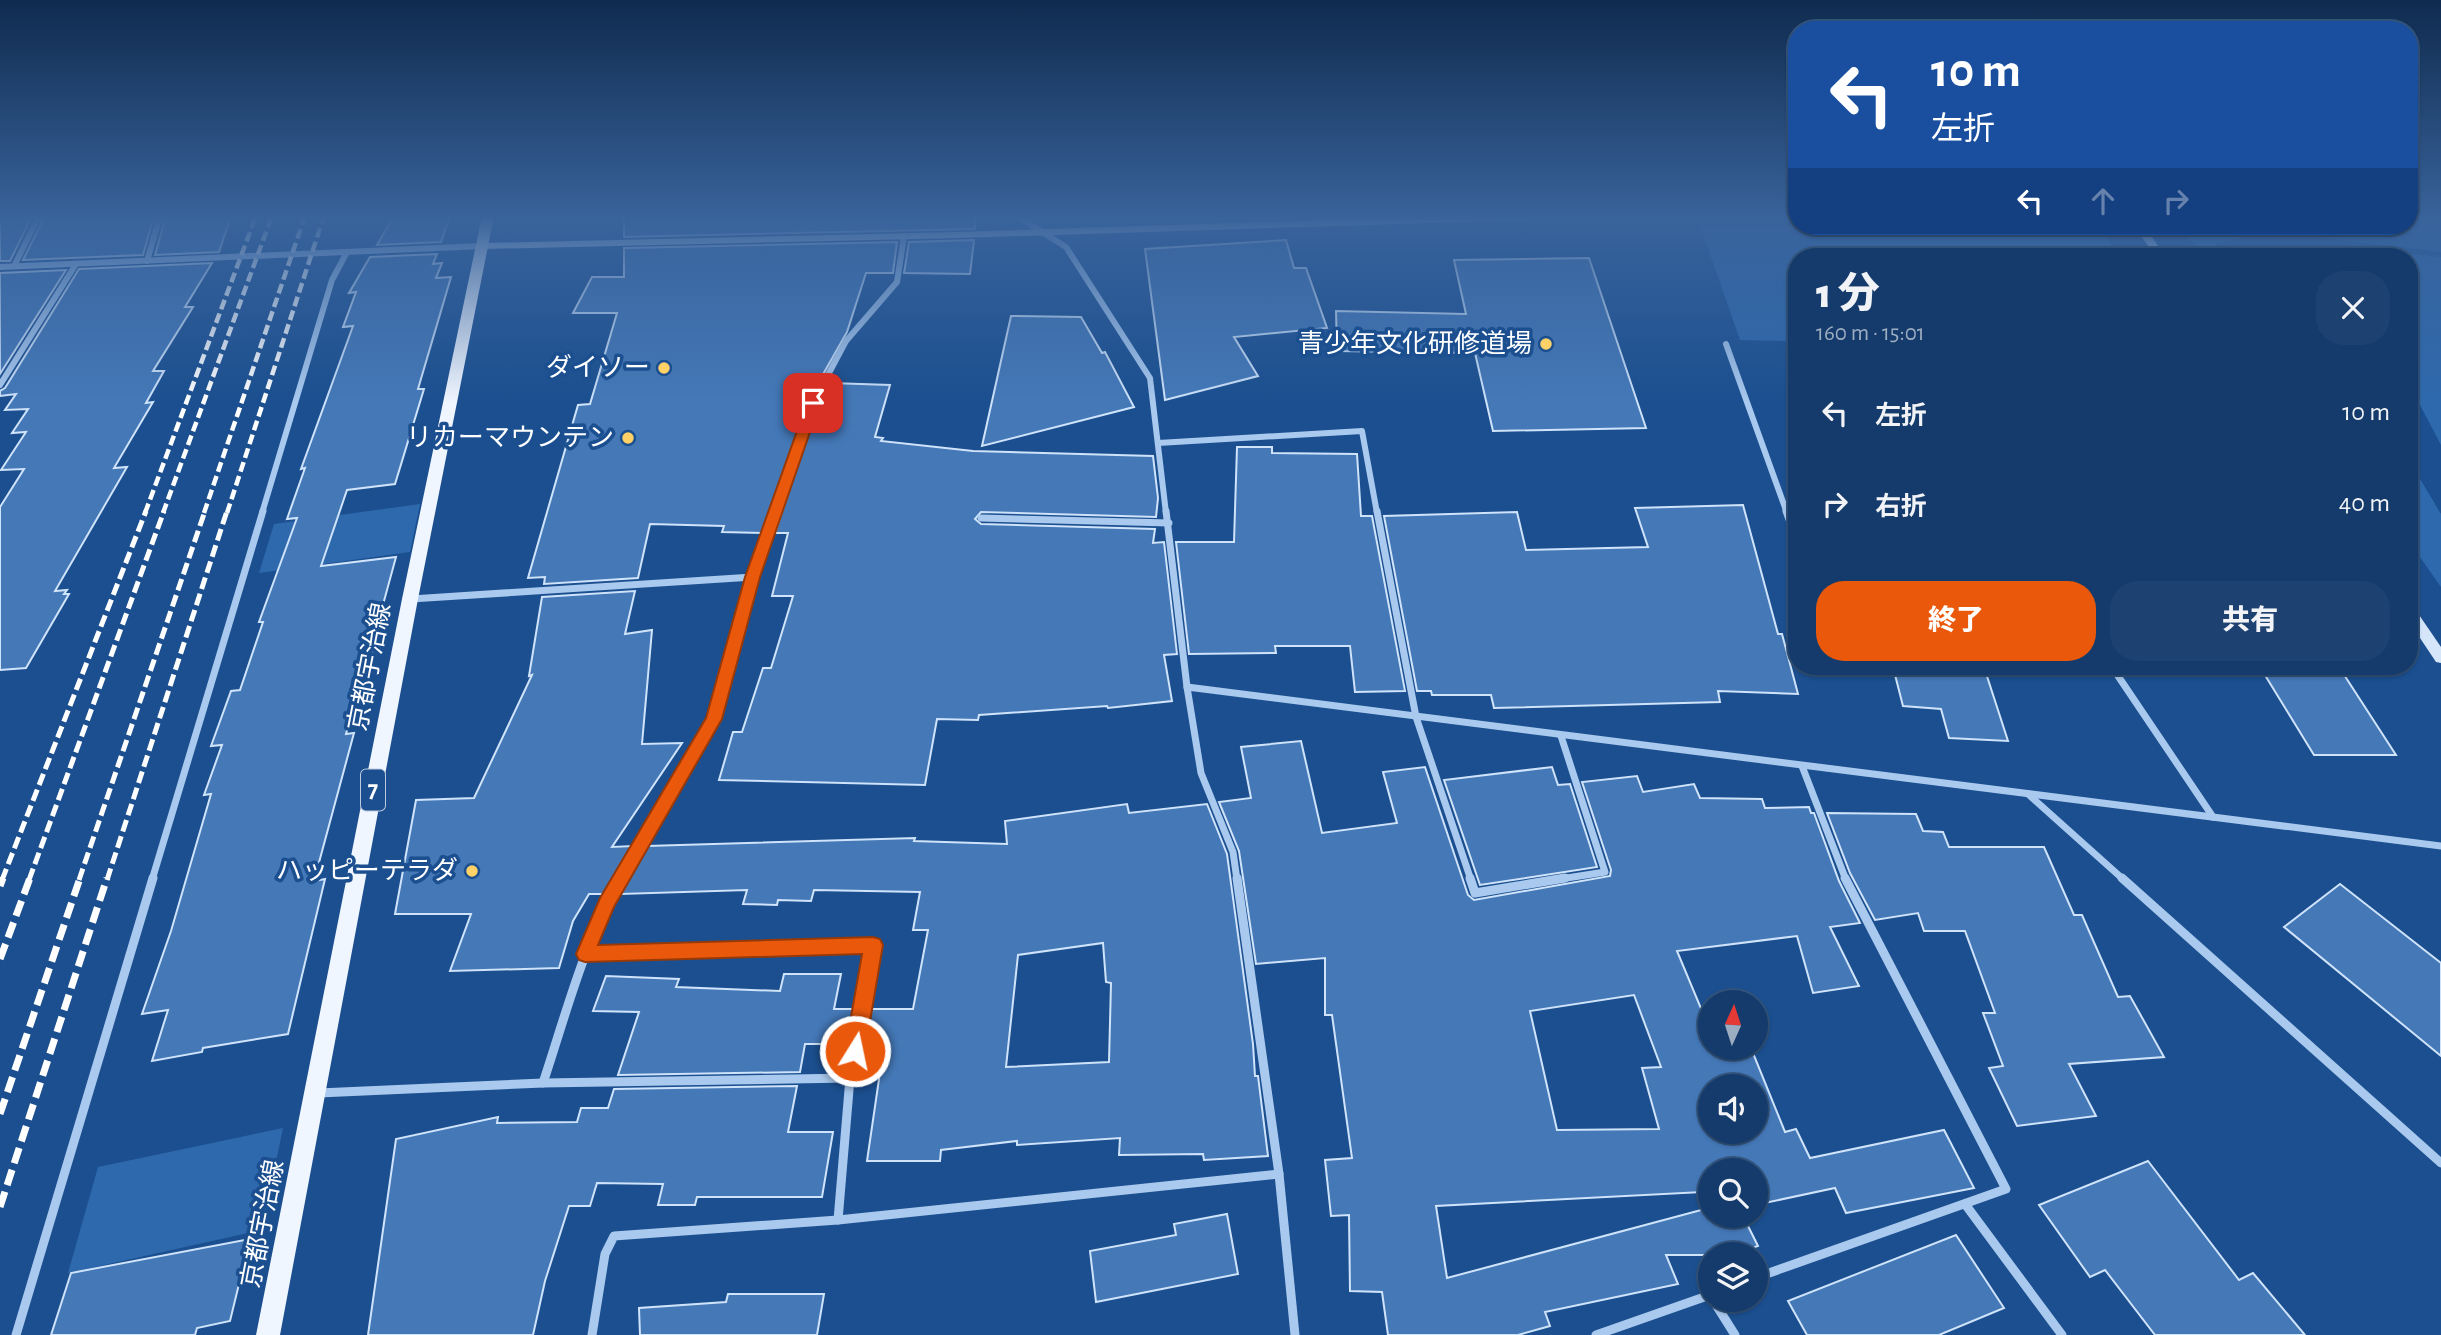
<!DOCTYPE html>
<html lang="ja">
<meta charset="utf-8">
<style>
:root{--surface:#143b6b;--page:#1d4271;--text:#f1f3f6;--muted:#9dadc1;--line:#33557e;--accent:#ea580c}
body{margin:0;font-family:"Alegreya Sans","Noto Sans JP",sans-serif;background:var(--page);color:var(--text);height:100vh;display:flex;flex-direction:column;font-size:26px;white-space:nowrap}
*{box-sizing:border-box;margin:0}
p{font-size:23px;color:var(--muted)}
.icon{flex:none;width:38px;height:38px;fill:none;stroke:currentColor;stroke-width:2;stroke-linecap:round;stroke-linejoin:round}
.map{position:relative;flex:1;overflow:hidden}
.panel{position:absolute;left:1788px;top:248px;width:630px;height:427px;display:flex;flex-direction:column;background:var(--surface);border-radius:28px;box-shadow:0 2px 5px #0004,0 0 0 2px var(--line)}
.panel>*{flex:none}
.guide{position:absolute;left:1788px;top:21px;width:630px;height:214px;border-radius:28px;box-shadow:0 2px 5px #0004,0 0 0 2px var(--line);background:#1a4fa0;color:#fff;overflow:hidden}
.needle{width:46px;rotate:3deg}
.controls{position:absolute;left:1698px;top:990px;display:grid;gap:14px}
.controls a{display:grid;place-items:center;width:70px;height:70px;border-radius:50%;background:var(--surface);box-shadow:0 2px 5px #0004,0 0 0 2px var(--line);font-size:35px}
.pin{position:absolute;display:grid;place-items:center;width:60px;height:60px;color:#fff;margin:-30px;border-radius:14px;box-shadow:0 4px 10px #0006}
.me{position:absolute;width:77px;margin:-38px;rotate:10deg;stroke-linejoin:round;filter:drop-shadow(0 0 5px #0008)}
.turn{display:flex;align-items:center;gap:24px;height:147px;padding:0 28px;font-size:32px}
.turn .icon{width:91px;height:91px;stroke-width:2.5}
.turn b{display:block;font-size:49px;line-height:60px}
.lanes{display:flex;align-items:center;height:66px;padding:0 28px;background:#0003;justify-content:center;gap:35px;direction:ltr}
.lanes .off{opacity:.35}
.round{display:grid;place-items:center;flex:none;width:74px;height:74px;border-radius:28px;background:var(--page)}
.head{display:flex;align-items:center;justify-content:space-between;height:119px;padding:0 28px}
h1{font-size:42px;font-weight:800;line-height:52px}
.action{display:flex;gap:14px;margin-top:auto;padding:14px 28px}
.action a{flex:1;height:80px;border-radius:28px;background:var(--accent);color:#fff;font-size:28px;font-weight:800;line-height:80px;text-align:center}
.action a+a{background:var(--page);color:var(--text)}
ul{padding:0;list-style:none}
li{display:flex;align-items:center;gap:21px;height:91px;padding:0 28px}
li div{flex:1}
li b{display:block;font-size:26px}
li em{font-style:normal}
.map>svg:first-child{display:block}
</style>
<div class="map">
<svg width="2441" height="1335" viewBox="0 0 2441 1335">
<rect width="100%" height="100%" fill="#1b4f8f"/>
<g fill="#2e69ad">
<polygon points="2410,216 2441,216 2441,252 2268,231 2216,244 2221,257 2205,257 2185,234 2189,226 2410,226"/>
<polygon points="1797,226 2087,226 2104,231 2119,257 1797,257 1797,341 1740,340 1701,228"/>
<polygon points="2336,246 2441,257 2441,445 2410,386 2410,257 2342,257"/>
<polygon points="2410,462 2441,514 2441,587 2410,543"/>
<polygon points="420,504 410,552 259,573 274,524"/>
<polygon points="283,1128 262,1230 68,1273 98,1167"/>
</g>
<g fill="#4478b7" stroke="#cfe3fa" stroke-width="2" fill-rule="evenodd">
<polygon points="0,216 32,216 10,261 0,261"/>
<polygon points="45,216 154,216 143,255 23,260"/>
<polygon points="166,216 231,216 219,252 155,255"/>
<polygon points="394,216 450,216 441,242 377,245"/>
<polygon points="624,216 976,216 975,229 624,237"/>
<polygon points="974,240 970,274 904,273 909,242"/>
<polygon points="1286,240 1294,268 1306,268 1327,328 1234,337 1258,376 1165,400 1145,249"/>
<polygon points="897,242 893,273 866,273 847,332 808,401 762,533 722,532 724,526 650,524 638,578 544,584 545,577 528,578 578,405 590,404 617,313 573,313 592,277 624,277 624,248"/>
<polygon points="437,254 433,264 442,263 436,278 451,277 418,389 424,389 395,484 347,490 321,566 396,557 381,612 388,611 373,664 365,665 346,734 354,733 314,881 325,879 288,1034 203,1048 202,1052 152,1061 168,1010 142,1014 171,931 211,794 204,795 222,745 211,746 231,691 240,690 263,622 259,622 297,518 287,519 305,468 301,469 353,326 343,327 356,292 349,293 370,257"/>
<polygon points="1589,258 1646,428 1493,431 1475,353 1337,351 1336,311 1466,314 1454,260"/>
<polygon points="212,263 185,307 193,307 153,371 164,371 146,403 153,402 114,468 127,467 55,591 67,590 64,594 69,594 26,668 0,670 0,507 24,469 1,470 26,432 12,433 28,409 5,410 16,394 0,396 0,391 5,388 79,269"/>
<polygon points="66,270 0,374 0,273"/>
<polygon points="1011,316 1081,317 1102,353 1105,352 1134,407 982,446"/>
<polygon points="830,383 890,385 875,437 883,438 881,441 973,451 1153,456 1158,498 1156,517 981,512 975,519 981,524 1155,529 1153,543 1164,542 1177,654 1164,655 1172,701 1108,708 1107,706 979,715 978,720 937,719 925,785 719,780 733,732 742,732 763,668 771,668 793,596 772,596 788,533 775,533 818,405"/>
<polygon points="1237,447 1272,447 1272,453 1357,454 1361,516 1372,516 1405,691 1355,692 1350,646 1275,646 1276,653 1189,654 1176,542 1234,542"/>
<polygon points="1743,505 1778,634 1782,634 1798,694 1718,691 1720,702 1494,708 1491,695 1432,695 1431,691 1417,691 1384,516 1517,512 1526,550 1648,547 1635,508"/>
<polygon points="635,591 625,634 652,630 642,744 682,743 612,847 633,846 605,894 589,894 573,921 559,968 450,971 471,914 395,914 416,800 474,798 532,675 529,676 542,597"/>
<polygon points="1893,667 1984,667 2008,741 1949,738 1941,709 1903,706"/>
<polygon points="2260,667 2339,667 2396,755 2314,755"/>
<path d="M1301,741l21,92 75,-10 -14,-51 42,-5 43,128 6,5 136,-24 1,-6 -29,-88 55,-6 6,16 51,-8 6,14 62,1 3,9 44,-1 2,6h3l25,68 21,42 -30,4 29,59 -46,7 -16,-57 -120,15 33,79v18h41l34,84 11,-3 14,29 134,-28 30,58 -128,25 -11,-25 -80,17v-34h-45v45h33l15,30 -26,9h-66l12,29 -133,28 5,14 -32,9h-130l-6,-43 -32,-1 -1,-76 -18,1 -6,-56 27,-2 -20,-143h-7v-57l-69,6 -17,-113 -20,-49 32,-4 -10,-51zM1634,995l27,72 -19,1 17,61 -102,1 -27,-119zM1710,1087h45v45h-45zM1702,1192l3,17 -258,69 -11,-72z"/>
<polygon points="1552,767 1558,785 1570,784 1597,867 1480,885 1444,780"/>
<path d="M1127,804l2,9 78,-9 20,50 26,190 2,32h3l10,80 -64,4 -1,-6 -84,1 1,-17 -103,7v-4l-76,9 -1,11h-73l17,-116 -21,-1 6,-35h44l15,-79h-15l7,-38 -106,-2 -3,11 -33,-1 -1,5 -34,-1 4,-14 -126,4 26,-48 268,-8 -1,3 93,3 -2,-23zM1103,943l3,39 5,1 -2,79 -103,5 12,-112z"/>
<polygon points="1827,813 1916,814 1923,831 1943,832 1949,847 2044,847 2074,915 2082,915 2118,997 2130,996 2164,1057 2069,1064 2096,1116 2017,1126 1989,1068 2003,1066 1983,1013 1995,1013 1965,931 1924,931 1918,913 1875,920 1850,873"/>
<polygon points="2340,884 2441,963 2441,1056 2284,927"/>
<polygon points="784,974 841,974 834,1009 855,1009 849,1044 805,1044 800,1072 618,1075 639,1012 593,1011 606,976 679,979 676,987 780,991"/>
<polygon points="797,1086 788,1132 833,1132 822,1197 697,1197 695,1205 658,1205 663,1184 597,1183 590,1206 569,1206 545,1281 533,1335 368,1335 396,1139 498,1117 497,1123 577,1122 581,1108 608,1108 614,1089"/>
<polygon points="2148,1161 2239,1280 2253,1273 2305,1335 2155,1335 2105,1270 2090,1277 2039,1205"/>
<polygon points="1227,1214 1238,1274 1096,1302 1090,1251 1176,1235 1174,1224"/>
<polygon points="1956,1235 2004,1308 1939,1335 1807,1335 1788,1301"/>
<polygon points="250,1239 230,1321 197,1328 195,1335 51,1335 71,1273"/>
<polygon points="728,1294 824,1294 817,1335 640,1335 639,1308 726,1302"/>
</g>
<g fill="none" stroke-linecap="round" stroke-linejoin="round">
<g stroke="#a9c9ee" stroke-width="6">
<polyline points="1017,216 1066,247 1150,378 1166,513"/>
<polyline points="1319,216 1321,223"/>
<polyline points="147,261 160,216"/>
<polyline points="14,266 39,216"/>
<polyline points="0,267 482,246"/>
<polyline points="1726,344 1787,513"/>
<polyline points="0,385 76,264"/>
<polyline points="1158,443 1362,431 1377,513"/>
<polyline points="262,513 332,280 347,252"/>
<polyline points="775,513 813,403 846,341 897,282 904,236"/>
</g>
<g stroke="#a9c9ee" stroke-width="7">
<polyline points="1166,511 1187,687 1201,773 1233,852 1237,880"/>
<polyline points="1377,511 1416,717 1471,880"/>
<polyline points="1786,511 1797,542"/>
<polyline points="981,518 1169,523"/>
<polyline points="411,599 753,577 776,511"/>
<polyline points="2112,667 2213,817"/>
<polyline points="1187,687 2441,846"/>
<polyline points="1802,766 1846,880"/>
<polyline points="2028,794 2124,880"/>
<polyline points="152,880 263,511"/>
<polyline points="620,880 714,719 753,577"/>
<polyline points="1554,880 1605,872 1561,736"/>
</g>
<g stroke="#a9c9ee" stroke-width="9">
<polyline points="1237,878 1279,1174 1295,1335"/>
<polyline points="1470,878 1475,893 1565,878"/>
<polyline points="2122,878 2441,1163"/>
<polyline points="585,954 873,945 850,1078"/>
<path d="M543,1083c23,-69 41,-141 78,-205"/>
<polyline points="319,1093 543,1083 850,1078 838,1220 1279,1174"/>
<polyline points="1965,1204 2062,1335"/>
<polyline points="1755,1278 2006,1189 1845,878"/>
<polyline points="1713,1300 1735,1335"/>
<polyline points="16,1335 153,878"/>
<polyline points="592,1335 605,1254 614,1236 838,1220"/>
<polyline points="1596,1335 1710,1295"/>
</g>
<g fill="#d6e6fa" fill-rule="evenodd">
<polygon points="1451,216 1561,216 1556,219 958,238 482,249 477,246 482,243 958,232"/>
<polygon points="2134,226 2144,226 2166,257 2156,257"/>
<polygon points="2410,608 2415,609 2441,647 2441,663 2436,662 2410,623"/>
</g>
<polygon fill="#f0f6ff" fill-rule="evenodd" points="482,216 494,216 418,599 280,1335 256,1335 402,599"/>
<g stroke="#fff" stroke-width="4.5" stroke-dasharray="10 4.5" stroke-linecap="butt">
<polyline points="145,513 256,216"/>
<polyline points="163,513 272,216"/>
<polyline points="204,513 305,216"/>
<polyline points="227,513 324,216"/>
</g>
<g stroke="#fff" stroke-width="5" stroke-dasharray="12 5" stroke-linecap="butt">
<polyline points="2,880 146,511"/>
<polyline points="29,880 164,511"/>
<polyline points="79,880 205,511"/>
<polyline points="107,880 227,511"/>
</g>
<g stroke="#fff" stroke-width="7" stroke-dasharray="16 7" stroke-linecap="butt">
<polyline points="0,886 3,878"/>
<polyline points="0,959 30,878"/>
<polyline points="0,1114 80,878"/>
<polyline points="0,1207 107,878"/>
</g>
</g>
<linearGradient id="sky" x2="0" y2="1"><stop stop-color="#0f2b4f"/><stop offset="0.54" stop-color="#39639b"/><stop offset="1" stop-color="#39639b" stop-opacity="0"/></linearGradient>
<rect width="2441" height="403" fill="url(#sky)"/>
<polygon fill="#ea580c" stroke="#983908" stroke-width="2" points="813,399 820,403 760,577 722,719 614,907 598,945 873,937 880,939 883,945 865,1051 862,1058 855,1060 848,1058 845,1051 862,954 585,962 579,960 576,954 600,898 706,718 745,577 807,403"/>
<g fill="#ffd166" stroke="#1b4f8f" stroke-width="2.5">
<circle cx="1546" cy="344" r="7"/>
<circle cx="664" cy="368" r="7"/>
<circle cx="628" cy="438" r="7"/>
<circle cx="472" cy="871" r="7"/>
</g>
<g text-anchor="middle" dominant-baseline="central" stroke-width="7" stroke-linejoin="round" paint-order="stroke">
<rect fill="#1b4f8f" stroke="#bbcadd" stroke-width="2" x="361" y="769.5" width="24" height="41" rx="5"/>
<g font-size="24" font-weight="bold" fill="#fff">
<text x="373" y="790">7</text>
</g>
<g font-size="26" fill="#fff" stroke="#1b4f8f" text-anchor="end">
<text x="1532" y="344">青少年文化研修道場</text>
<text x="650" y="368">ダイソー</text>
<text x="614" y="438">リカーマウンテン</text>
<text x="458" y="871">ハッピーテラダ</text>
</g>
<g font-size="26" fill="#fff" stroke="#1b4f8f">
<text transform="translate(370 667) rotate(-79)">京都宇治線</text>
<text transform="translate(263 1224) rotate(-79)">京都宇治線</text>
</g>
</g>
</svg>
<div class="controls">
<a><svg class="needle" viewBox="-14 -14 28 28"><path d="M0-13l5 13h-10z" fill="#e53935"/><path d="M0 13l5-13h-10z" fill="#9dadc1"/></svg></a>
<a><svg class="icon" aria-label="sound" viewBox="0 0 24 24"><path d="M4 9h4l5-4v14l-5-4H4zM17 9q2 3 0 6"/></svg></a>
<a><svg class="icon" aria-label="search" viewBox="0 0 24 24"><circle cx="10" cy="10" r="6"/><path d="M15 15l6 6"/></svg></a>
<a><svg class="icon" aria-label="layers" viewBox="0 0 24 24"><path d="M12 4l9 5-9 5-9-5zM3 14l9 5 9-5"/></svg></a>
</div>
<div class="pin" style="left:813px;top:403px;background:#d93025"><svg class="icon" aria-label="arrive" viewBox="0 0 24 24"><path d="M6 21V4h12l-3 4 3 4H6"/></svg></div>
<svg class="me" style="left:855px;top:1051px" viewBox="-20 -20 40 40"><circle r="17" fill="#ea580c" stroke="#fff" stroke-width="3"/><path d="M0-11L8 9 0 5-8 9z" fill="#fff"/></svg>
<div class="guide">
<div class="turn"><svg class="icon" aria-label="left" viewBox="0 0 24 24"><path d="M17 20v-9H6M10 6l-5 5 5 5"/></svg><div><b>10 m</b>左折</div></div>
<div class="lanes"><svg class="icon" aria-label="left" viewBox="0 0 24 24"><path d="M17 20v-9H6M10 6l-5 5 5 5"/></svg><svg class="icon off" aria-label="ahead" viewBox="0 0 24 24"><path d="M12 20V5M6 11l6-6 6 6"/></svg><svg class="icon off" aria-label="right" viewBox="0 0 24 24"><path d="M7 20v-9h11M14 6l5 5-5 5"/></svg></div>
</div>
<section class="panel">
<div class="head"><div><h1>1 分</h1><p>160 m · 15:01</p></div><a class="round"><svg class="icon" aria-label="close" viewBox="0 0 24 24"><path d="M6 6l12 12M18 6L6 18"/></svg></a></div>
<ul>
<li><svg class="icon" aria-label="left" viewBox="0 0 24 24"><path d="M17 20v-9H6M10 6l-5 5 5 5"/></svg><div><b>左折</b></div><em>10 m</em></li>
<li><svg class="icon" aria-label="right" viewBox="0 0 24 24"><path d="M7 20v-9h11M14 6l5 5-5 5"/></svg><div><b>右折</b></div><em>40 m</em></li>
</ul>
<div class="action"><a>終了</a><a>共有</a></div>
</section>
</div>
